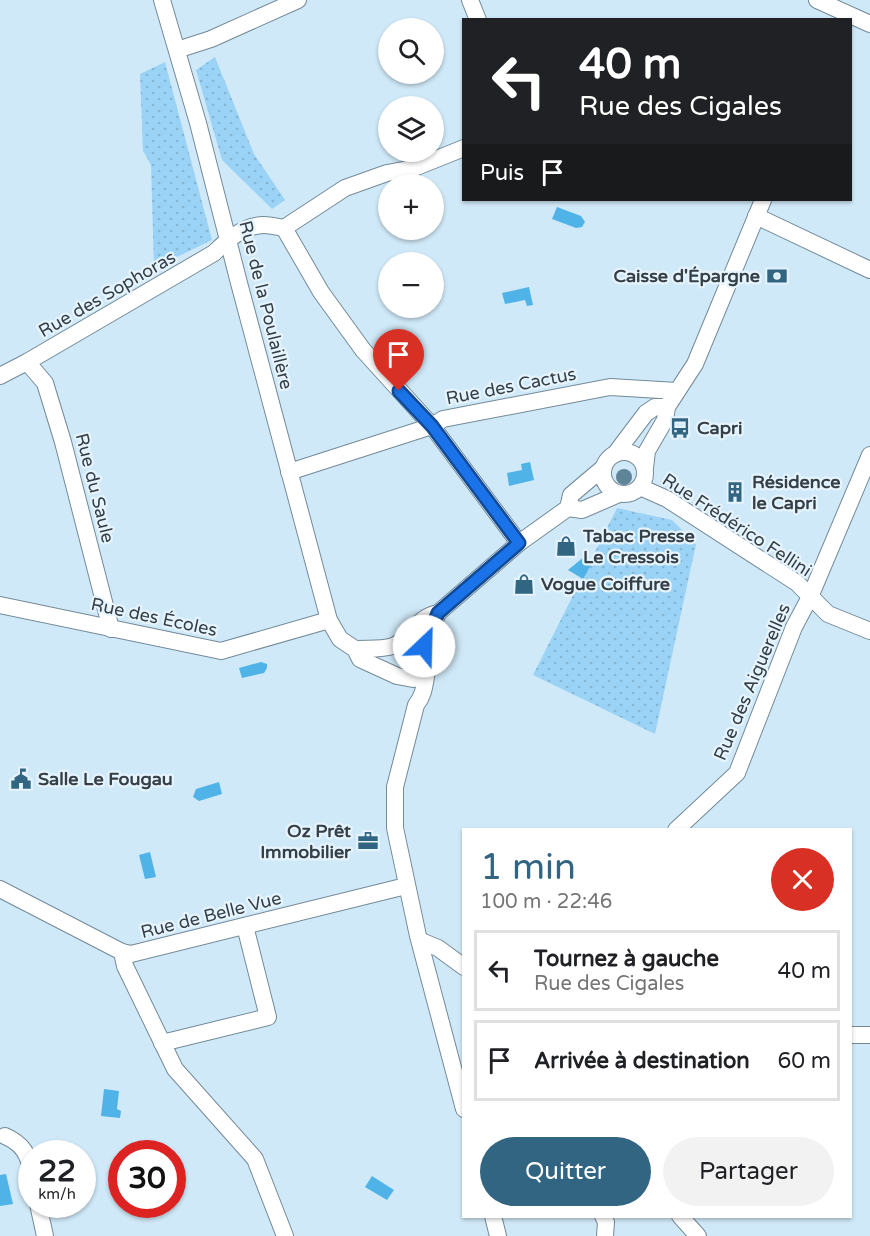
<!DOCTYPE html>
<html lang="fr">
<meta charset="utf-8">
<style>
:root{--surface:#fff;--page:#f2f2f2;--text:#202124;--muted:#757577;--line:#e0e0e0;--accent:#326582}
body{margin:0;font-family:"Varela Round",sans-serif;background:var(--page);color:var(--text);height:100vh;display:flex;flex-direction:column;font-size:22px;white-space:nowrap}
*{box-sizing:border-box;margin:0}
p{font-size:20px;color:var(--muted)}
.icon{flex:none;width:33px;height:33px;fill:none;stroke:currentColor;stroke-width:2;stroke-linecap:round;stroke-linejoin:round}
.map{position:relative;flex:1;overflow:hidden}
.panel{position:absolute;left:462px;top:828px;width:390px;height:390px;display:flex;flex-direction:column;background:var(--surface);border-radius:0px;box-shadow:0 2px 4px #0004}
.panel>*{flex:none}
.banner{position:absolute;left:462px;top:18px;width:390px;height:183px;border-radius:0px;box-shadow:0 2px 4px #0004;background:#202124;color:#fff;overflow:hidden}
.fabs{position:absolute;left:378px;top:18px;display:grid;gap:12px}
.fabs a{display:grid;place-items:center;width:66px;height:66px;border-radius:50%;background:var(--surface);box-shadow:0 2px 4px #0004;font-size:30px}
.speed{position:absolute;left:18px;top:1140px;display:flex;gap:12px;font-size:30px;font-weight:700;text-align:center}
.speed>*{display:grid;place-content:center;width:78px;height:78px;border-radius:50%;background:var(--surface);box-shadow:0 2px 4px #0004;line-height:1}
.speed small{font-size:15px;font-weight:400}
.speed .limit{border:9px solid #d22;background:#fff;color:#111}
.pin{position:absolute;display:grid;place-items:center;width:51px;height:51px;color:#fff;margin:-62px -26px;border-radius:50% 50% 50% 0;rotate:-45deg;box-shadow:0 0 6px #0007}
.pin .icon{rotate:45deg}
.me{position:absolute;width:66px;margin:-33px;rotate:24deg;stroke-linejoin:round;filter:drop-shadow(0 0 4px #0008)}
.turn{display:flex;align-items:center;gap:21px;height:126px;padding:0 18px;font-size:27px}
.turn .icon{width:78px;height:78px;stroke-width:2.5}
.turn b{display:block;font-size:42px;line-height:51px}
.then{display:flex;align-items:center;height:57px;padding:0 18px;background:#0003;gap:12px;font-size:22px}
.round{display:grid;place-items:center;flex:none;width:63px;height:63px;border-radius:32px;background:var(--page)}
.head{display:flex;align-items:center;justify-content:space-between;height:102px;padding:0 18px}
h1{font-size:36px;font-weight:600;line-height:45px;color:var(--accent)}
.primary-button{display:flex;gap:12px;margin-top:auto;padding:12px 18px}
.primary-button a{flex:1;height:69px;border-radius:36px;background:var(--accent);color:#fff;font-size:24px;font-weight:600;line-height:69px;text-align:center}
.primary-button a+a{background:var(--page);color:var(--text)}
ul{padding:0;list-style:none}
li{display:flex;align-items:center;gap:18px;height:81px;margin:0 12px 9px;padding:0 6px;border:3px solid var(--line);border-radius:0px}
li div{flex:1}
li b{display:block;font-size:22px}
li em{font-style:normal}
.map>svg:first-child{display:block}
</style>
<div class="map">
<svg width="870" height="1236" viewBox="0 0 870 1236">
<defs>
<pattern id="grass-dots" width="8" height="8" patternUnits="userSpaceOnUse" patternTransform="scale(1.5)"><rect width="8" height="8" fill="#9ad3f5"/><path d="M2 2h.1M6 6h.1" fill="none" stroke="#85b6d3" stroke-width="1.8" stroke-linecap="round"/></pattern>
</defs>
<rect width="100%" height="100%" fill="#d0e9f8"/>
<g fill="url(#grass-dots)">
<polygon points="215,57 254,154 285,200 272,209 222,160 196,70"/>
<polygon points="165,62 212,240 154,268 151,165 143,151 140,74"/>
<polygon points="617,508 672,520 696,544 655,734 533,675"/>
</g>
<g fill="#50b3e8">
<polygon points="557,207 581,216 585,222 582,227 576,228 552,219"/>
<polygon points="529,287 533,305 527,306 525,300 505,304 502,293"/>
<polygon points="530,462 534,480 509,486 507,473 522,470 521,464"/>
<polygon points="585,556 593,561 583,579 568,570"/>
<polygon points="261,662 267,664 267,668 264,673 242,678 239,668"/>
<polygon points="219,782 222,794 199,801 193,797 196,789"/>
<polygon points="150,852 156,877 145,879 139,855"/>
<polygon points="104,1089 119,1091 117,1109 121,1111 120,1118 101,1116"/>
<polygon points="6,1174 13,1204 0,1206 0,1175"/>
<polygon points="372,1176 394,1190 387,1200 365,1187"/>
</g>
<g fill="none" stroke-linecap="round" stroke-linejoin="round">
<g stroke="#738a98" stroke-width="18">
<g id="minor">
<polyline points="162,0 198,123 239,283 329,620 340,639 355,649 360,659 397,676 413,679 422,673 428,664"/>
<polyline points="470,0 478,20"/>
<polyline points="817,0 870,24"/>
<polyline points="177,50 211,39 298,0"/>
<polyline points="756,216 870,270"/>
<polyline points="284,228 345,188 387,173 414,168 464,148"/>
<polyline points="27,362 45,383 63,442 111,629"/>
<path d="M0,376l27,-14 187,-109c13,-13 30,-28 50,-28 6,0 13,2 20,3l37,64 42,58 69,76 87,117"/>
<circle cx="624" cy="473" r="21"/>
<polyline points="615,454 646,413 655,407 667,407"/>
<polyline points="645,468 647,451 665,420 667,407 695,364 763,200"/>
<polyline points="289,472 432,426 443,419 610,387 677,391"/>
<polyline points="640,487 667,499 797,583 828,614 870,631"/>
<polyline points="568,508 582,510 619,494"/>
<polyline points="0,605 221,651 329,620"/>
<path d="M403,639c27,1 26,17 23,38 -2,12 -3,19 -10,28l-21,82v41l23,108 46,173"/>
<polyline points="424,646 438,613 519,543 568,508 571,495 603,468"/>
<path d="M355,649c12,-1 26,1 38,-3 19,-8 23,-29 45,-33"/>
<polyline points="676,830 737,773 794,627 810,597 870,455"/>
<polyline points="0,889 122,952 131,954 406,886"/>
<polyline points="421,941 438,948 464,967"/>
<polyline points="122,952 125,966 175,1069 255,1159 285,1236"/>
<polyline points="850,1035 870,1035"/>
<polyline points="162,1043 268,1017 245,926"/>
<path d="M5,1136c18,8 23,18 27,36"/>
<polyline points="38,1204 45,1236"/>
<polyline points="493,1216 498,1236"/>
<polyline points="603,1216 606,1222 605,1236"/>
<polyline points="680,1216 698,1236"/>
</g>
</g>
<use href="#minor" stroke="#fff" stroke-width="16"/>
</g>
<circle fill="#608497" cx="624" cy="477" r="8"/>
<g fill="none" stroke-linecap="round" stroke-linejoin="round">
<g stroke="#114b97" stroke-width="15">
<polyline id="route" points="399,391 432,426 519,543 438,613 424,646"/>
</g>
<use href="#route" stroke="#1a73e8" stroke-width="10"/>
</g>
<defs>
<g id="bank-bare" transform="scale(1.62)"><path d="M-6-4H6V4H-6ZM0-2.3a2.3 2.3 0 1 0 0 4.6a2.3 2.3 0 1 0 0-4.6Z" fill="#326582" stroke="#e5f4fe" stroke-width="2.5" paint-order="stroke"/></g>
<g id="bus-bare" transform="scale(1.62)"><path d="M-5-6H5V4H4V6H2V4H-2V6H-4V4H-5ZM-3.5-4V0h7V-4ZM-3.5 1.2v1.5H-2V1.2ZM2 1.2v1.5H3.5V1.2Z" fill="#326582" stroke="#e5f4fe" stroke-width="2.5" paint-order="stroke"/></g>
<g id="building-bare" transform="scale(1.62)"><path d="M-4-6H4V6H1V3H-1V6H-4ZM-2.5-4.3h1.7v1.8h-1.7ZM.8-4.3h1.7v1.8H.8ZM-2.5-1h1.7V.8h-1.7ZM.8-1h1.7V.8H.8Z" fill="#326582" stroke="#e5f4fe" stroke-width="2.5" paint-order="stroke"/></g>
<g id="shop-bare" transform="scale(1.62)"><path d="M-5-2.5h2.3a2.7 3.5 0 0 1 5.4 0H5L5.5 6h-11ZM-1.5-2.5h3a1.5 2.3 0 0 0-3 0Z" fill="#326582" stroke="#e5f4fe" stroke-width="2.5" paint-order="stroke"/></g>
<g id="civic-bare" transform="scale(1.62)"><path d="M-.6-6.5H3V-4.5H.6V-3L4-1V1h2V6H-6V1h2V-1L-.6-3ZM-1.2 2.5V6h2.4V2.5Z" fill="#326582" stroke="#e5f4fe" stroke-width="2.5" paint-order="stroke"/></g>
<g id="office-bare" transform="scale(1.62)"><path d="M-6-3h4V-5.5h4V-3h4V5H-6ZM-1-4.5V-3h2v-1.5ZM-6 0V1H6V0Z" fill="#326582" stroke="#e5f4fe" stroke-width="2.5" paint-order="stroke"/></g>
</defs>
<g fill-rule="evenodd">
<use href="#bank-bare" x="777" y="276"/>
<use href="#bus-bare" x="680" y="428"/>
<use href="#building-bare" x="735" y="492"/>
<use href="#shop-bare" x="566" y="546"/>
<use href="#shop-bare" x="524" y="584"/>
<use href="#civic-bare" x="21" y="779"/>
<use href="#office-bare" x="368" y="841"/>
</g>
<g text-anchor="middle" dominant-baseline="central" stroke-width="4.5" stroke-linejoin="round" paint-order="stroke">
<g font-size="18" font-weight="bold" fill="#353f45" stroke="#e5f4fe" text-anchor="start">
<text x="760" y="276" text-anchor="end">Caisse d'Épargne</text>
<text x="697" y="428">Capri</text>
<text x="752" y="482">Résidence<tspan x="752" dy="21">le Capri</tspan></text>
<text x="583" y="536">Tabac Presse<tspan x="583" dy="21">Le Cressois</tspan></text>
<text x="541" y="584">Vogue Coiffure</text>
<text x="38" y="779">Salle Le Fougau</text>
<text x="351" y="831" text-anchor="end">Oz Prêt<tspan x="351" dy="21">Immobilier</tspan></text>
</g>
<g font-size="18" fill="#353f45" stroke="#e5f4fe">
<text transform="translate(107 294) rotate(-30)">Rue des Sophoras</text>
<text transform="translate(266 305) rotate(76)">Rue de la Poulaillère</text>
<text transform="translate(511 386) rotate(-11)">Rue des Cactus</text>
<text transform="translate(95 488) rotate(76)">Rue du Saule</text>
<text transform="translate(737 525) rotate(33)">Rue Frédérico Fellini</text>
<text transform="translate(154 617) rotate(12)">Rue des Écoles</text>
<text transform="translate(752 682) rotate(-67)">Rue des Aiguerelles</text>
<text transform="translate(211 915) rotate(-14)">Rue de Belle Vue</text>
</g>
</g>
</svg>
<div class="fabs">
<a><svg class="icon" aria-label="search" viewBox="0 0 24 24"><circle cx="10" cy="10" r="6"/><path d="M15 15l6 6"/></svg></a>
<a><svg class="icon" aria-label="layers" viewBox="0 0 24 24"><path d="M12 4l9 5-9 5-9-5zM3 14l9 5 9-5"/></svg></a>
<a>+</a>
<a>−</a>
</div>
<div class="speed"><div>22<small>km/h</small></div><div class="limit">30</div></div>
<div class="pin" style="left:399px;top:391px;background:#d93025"><svg class="icon" aria-label="arrive" viewBox="0 0 24 24"><path d="M6 21V4h12l-3 4 3 4H6"/></svg></div>
<svg class="me" style="left:424px;top:646px" viewBox="-20 -20 40 40"><circle r="19" fill="#fff"/><path d="M0-13L10 11 0 6-10 11z" fill="#1a73e8"/></svg>
<div class="banner">
<div class="turn"><svg class="icon" aria-label="left" viewBox="0 0 24 24"><path d="M17 20v-9H6M10 6l-5 5 5 5"/></svg><div><b>40 m</b>Rue des Cigales</div></div>
<div class="then">Puis<svg class="icon" aria-label="arrive" viewBox="0 0 24 24"><path d="M6 21V4h12l-3 4 3 4H6"/></svg></div>
</div>
<section class="panel">
<div class="head"><div><h1>1 min</h1><p>100 m · 22:46</p></div><a class="round" style="background:#d93025;color:#fff"><svg class="icon" aria-label="close" viewBox="0 0 24 24"><path d="M6 6l12 12M18 6L6 18"/></svg></a></div>
<ul>
<li><svg class="icon" aria-label="left" viewBox="0 0 24 24"><path d="M17 20v-9H6M10 6l-5 5 5 5"/></svg><div><b>Tournez à gauche</b><p>Rue des Cigales</p></div><em>40 m</em></li>
<li><svg class="icon" aria-label="arrive" viewBox="0 0 24 24"><path d="M6 21V4h12l-3 4 3 4H6"/></svg><div><b>Arrivée à destination</b></div><em>60 m</em></li>
</ul>
<div class="primary-button"><a>Quitter</a><a>Partager</a></div>
</section>
</div>
